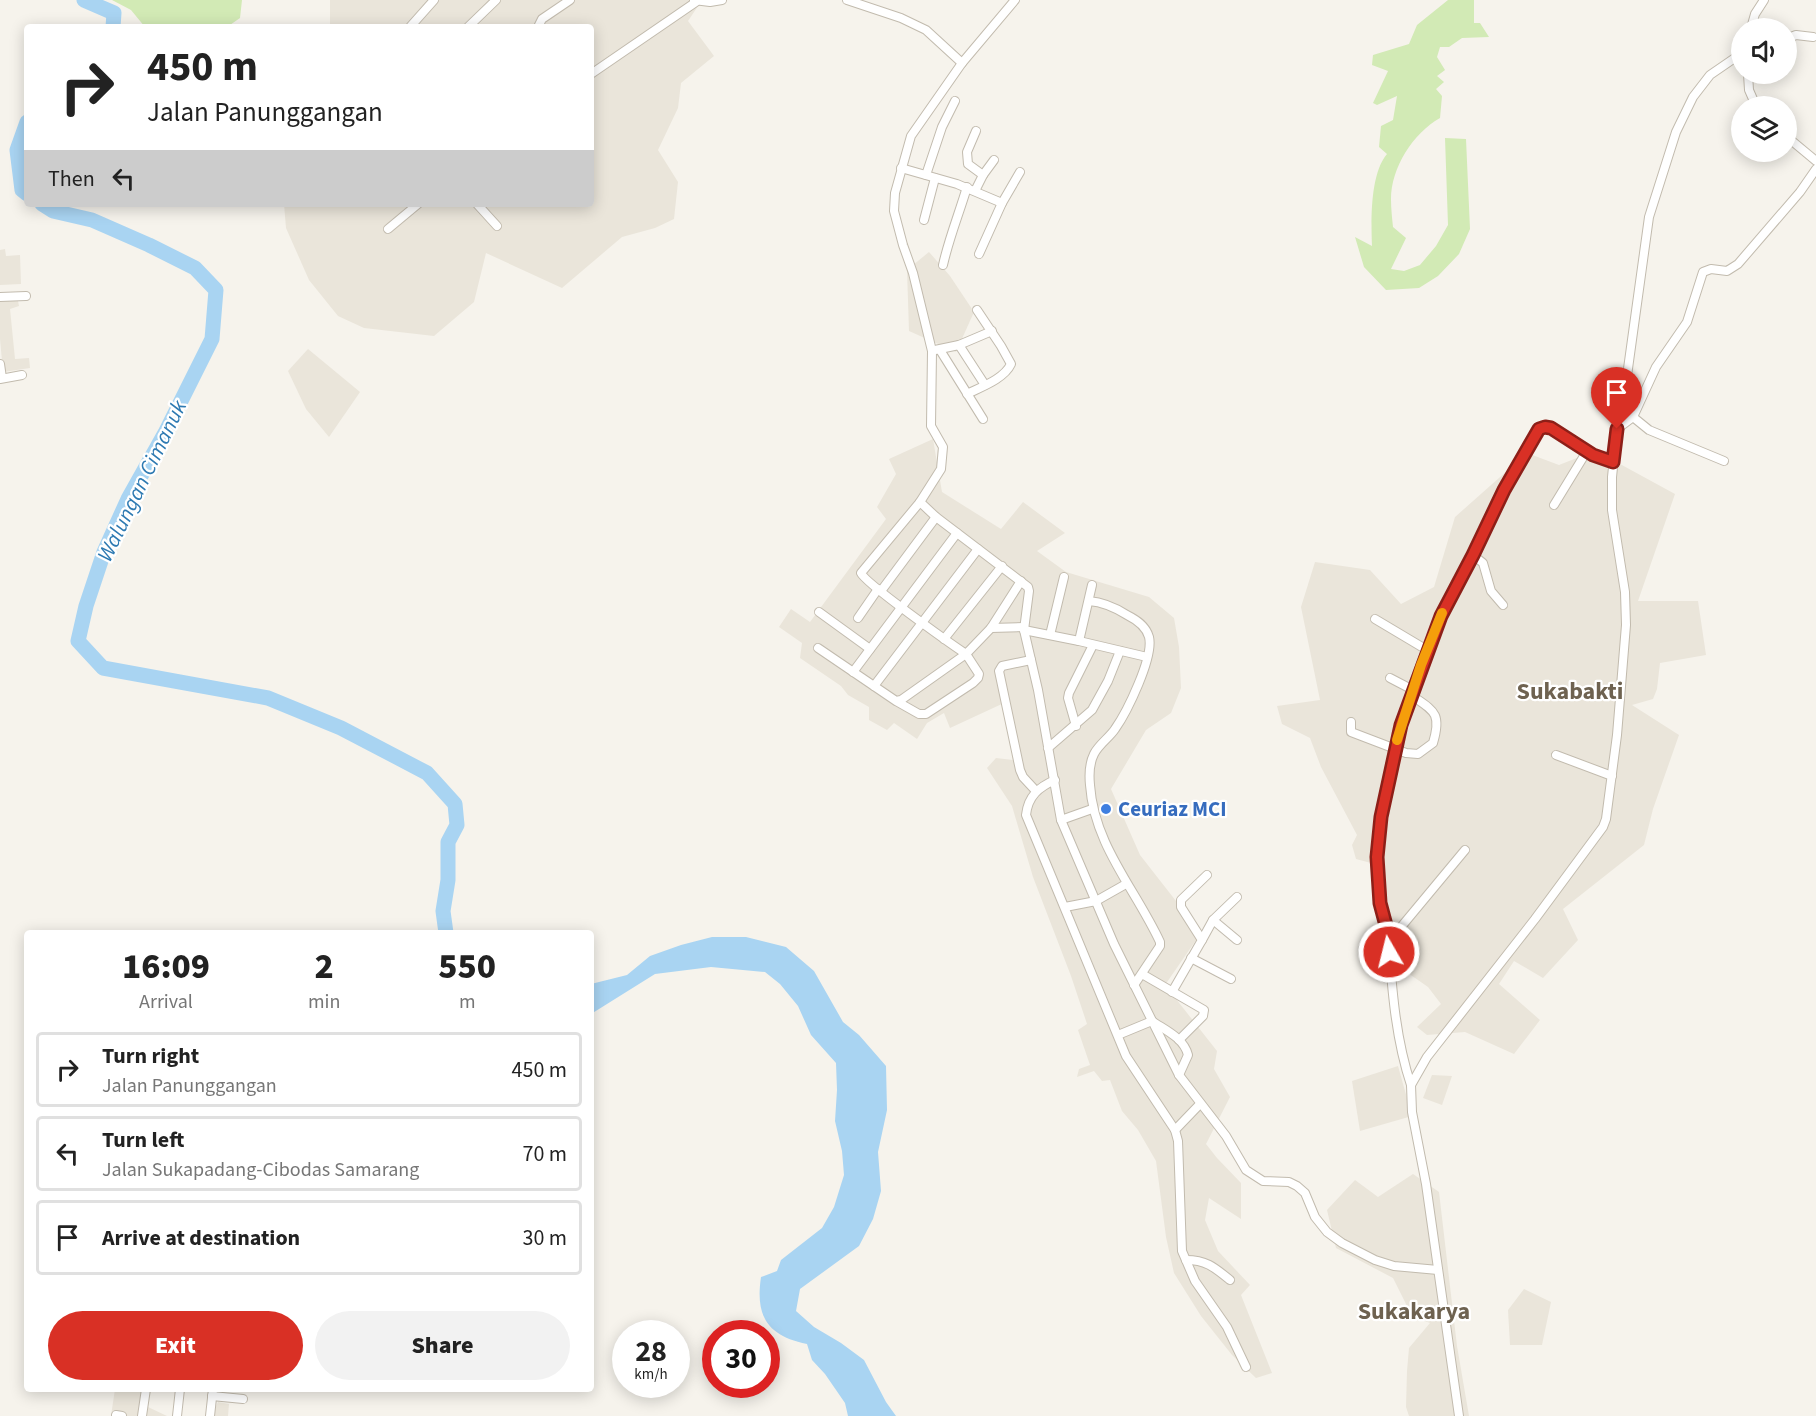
<!DOCTYPE html>
<style>
:root{--surface:#fff;--page:#f2f2f2;--text:#222;--muted:#767676;--line:#e0e0e0;--accent:#d93025}
body{margin:0;font-family:"Source Sans 3",sans-serif;background:var(--page);color:var(--text);height:100vh;display:flex;flex-direction:column;font-size:22px;white-space:nowrap}
*{box-sizing:border-box;margin:0}
p{font-size:20px;color:var(--muted)}
.icon{flex:none;width:33px;height:33px;fill:none;stroke:currentColor;stroke-width:2;stroke-linecap:round;stroke-linejoin:round}
.map{position:relative;flex:1;overflow:hidden}
.sheet{position:absolute;left:24px;top:930px;width:570px;height:462px;display:flex;flex-direction:column;background:var(--surface);border-radius:6px;box-shadow:0 3px 15px #0003}
.sheet>*{flex:none}
.hud{position:absolute;left:24px;top:24px;width:570px;height:183px;border-radius:6px;box-shadow:0 3px 15px #0003;background:#fff;color:var(--text);overflow:hidden}
.fabs{position:absolute;left:1731px;top:18px;display:grid;gap:12px}
.fabs a{display:grid;place-items:center;width:66px;height:66px;border-radius:50%;background:var(--surface);box-shadow:0 3px 15px #0003;font-size:30px}
.speed{position:absolute;left:612px;top:1320px;display:flex;gap:12px;font-size:30px;font-weight:700;text-align:center}
.speed>*{display:grid;place-content:center;width:78px;height:78px;border-radius:50%;background:var(--surface);box-shadow:0 3px 15px #0003;line-height:1}
.speed small{font-size:15px;font-weight:400}
.speed .limit{border:9px solid #d22;background:#fff;color:#111}
.pin{position:absolute;display:grid;place-items:center;width:51px;height:51px;color:#fff;margin:-62px -26px;border-radius:50% 50% 50% 0;rotate:-45deg;box-shadow:0 0 6px #0007}
.pin .icon{rotate:45deg}
.me{position:absolute;width:66px;margin:-33px;rotate:352deg;stroke-linejoin:round;filter:drop-shadow(0 0 4px #0008)}
.turn{display:flex;align-items:center;gap:21px;height:126px;padding:0 24px;font-size:27px}
.turn .icon{width:78px;height:78px;stroke-width:2.5}
.turn b{display:block;font-size:42px;line-height:51px}
.then{display:flex;align-items:center;height:57px;padding:0 24px;background:#0003;gap:12px;font-size:22px}
.eta{display:flex;justify-content:space-evenly;align-items:center;height:102px;text-align:center}
.eta b{font-size:36px;font-weight:800;line-height:42px}
.primary-button{display:flex;gap:12px;margin-top:auto;padding:12px 24px}
.primary-button a{flex:1;height:69px;border-radius:36px;background:var(--accent);color:#fff;font-size:24px;font-weight:800;line-height:69px;text-align:center}
.primary-button a+a{background:var(--page);color:var(--text)}
ul{padding:0;list-style:none}
li{display:flex;align-items:center;gap:18px;height:75px;margin:0 12px 9px;padding:0 12px;border:3px solid var(--line);border-radius:6px}
li div{flex:1}
li b{display:block;font-size:22px}
li em{font-style:normal}
.map>svg:first-child{display:block}
</style>
<div class="map">
<svg width="1816" height="1416" viewBox="0 0 1816 1416">
<rect width="100%" height="100%" fill="#f6f3ec"/>
<g fill="#eae5da">
<polygon points="330,0 702,0 688,21 714,56 681,83 678,108 658,150 678,182 674,219 655,228 622,237 562,288 486,253 474,302 434,336 364,328 338,316 309,280 286,228 284,204 591,204 591,27 330,27"/>
<polygon points="5,249 6,256 20,255 21,284 0,285 0,250"/>
<polygon points="929,252 950,276 974,312 956,352 909,331 907,270"/>
<polygon points="17,296 19,306 10,309 15,359 29,358 30,368 3,372 0,339 0,299"/>
<polygon points="308,349 360,392 329,437 306,409 288,371"/>
<polygon points="933,439 942,492 1001,529 1023,502 1065,533 1037,551 1066,572 1149,597 1174,618 1179,647 1181,688 1171,713 1146,730 1111,789 1140,855 1201,933 1165,985 1217,1051 1214,1069 1230,1097 1206,1144 1217,1158 1241,1183 1241,1219 1209,1198 1205,1220 1218,1251 1250,1285 1241,1295 1272,1373 1256,1378 1232,1355 1201,1316 1174,1273 1166,1237 1156,1161 1138,1130 1122,1111 1110,1080 1102,1081 1094,1071 1077,1077 1079,1069 1090,1065 1078,1030 1087,1024 1071,976 1033,877 1012,806 987,768 996,758 1013,760 1004,703 950,728 944,713 927,723 917,739 894,723 887,730 869,720 869,707 848,695 841,686 800,658 802,643 779,627 791,609 810,622 886,519 877,507 896,474 889,459"/>
<polygon points="1592,452 1613,463 1620,464 1675,494 1638,601 1698,601 1706,655 1660,663 1657,689 1653,699 1632,705 1679,735 1653,809 1644,845 1563,909 1578,940 1543,978 1514,961 1499,984 1540,1020 1514,1054 1465,1032 1427,1035 1417,1027 1441,1004 1428,987 1395,964 1387,898 1371,863 1356,859 1352,845 1357,835 1321,767 1310,738 1282,724 1277,706 1320,700 1301,607 1315,562 1370,570 1401,604 1434,587 1455,517 1527,453 1559,465"/>
<polygon points="1398,1066 1412,1116 1360,1131 1352,1081"/>
<polygon points="1432,1075 1452,1076 1442,1105 1423,1098"/>
<polygon points="1413,1174 1439,1192 1457,1346 1469,1416 1409,1416 1406,1407 1407,1371 1409,1348 1430,1323 1412,1316 1393,1278 1336,1248 1327,1210 1355,1180 1378,1197"/>
<polygon points="1524,1289 1551,1302 1542,1345 1510,1345 1508,1310"/>
<polygon points="115,1389 149,1389 148,1407 167,1416 111,1416"/>
<polygon points="218,1402 229,1404 228,1416 211,1416"/>
</g>
<g fill="#d2eab5">
<polygon points="112,0 242,0 240,18 227,27 145,27 131,10"/>
<path d="M1448,0h26v23h6l9,14 -27,1 -13,9h-9l-3,10 8,13 -8,6 7,6 -8,7 6,7 -2,22c-27,15 -49,50 -49,81 0,9 1,19 2,28l13,11 -15,31 13,2 16,-6 16,-19 12,-21 -3,-87 21,1 4,90 -11,25 -21,22 -19,12 -33,2 -22,-23 -9,-30 17,9c-1,-25 -2,-72 15,-92l-8,-7 2,-21 12,-6 4,-24 -20,9 -4,-2 15,-32 -16,-6 1,-10 36,-11 8,-19z"/>
</g>
<path fill="#a9d4f2" d="M712,937h34l40,10 28,24 29,51 16,13 27,31 1,44 -9,42 3,39 -8,28 -14,27 -59,43 -4,22 18,16 27,16 23,17 22,42 10,14h-48l-3,-13 -20,-29 -13,-14 -5,-16c-39,-8 -52,-27 -46,-67l16,-6 4,-11 41,-32 12,-21 10,-32 -2,-24 -7,-30 2,-31 -1,-27 -25,-28 -13,-29 -18,-22 -15,-12 -54,-5 -56,7 -64,40v-30l36,-9 23,-19 31,-11z"/>
<g fill="none" stroke-linecap="round" stroke-linejoin="round">
<g stroke="#a9d4f2" stroke-width="15">
<polyline points="84,0 114,13 113,27"/>
<polyline points="27,122 17,150 22,190 27,194"/>
<polyline points="42,204 53,211 92,220 149,245 195,268 216,290 212,339 165,433 128,499 104,552 86,606 78,641 103,668 268,698 341,728 427,773 455,804 457,825 448,842 448,880 443,911 446,933"/>
</g>
<g stroke="#c2bbae" stroke-width="10">
<g id="street">
<polyline points="694,0 710,2 722,0"/>
<polyline points="847,0 901,18 926,30 962,63"/>
<polyline points="1015,0 962,63 911,136 895,193 894,211 903,245 913,273 932,351 931,426 943,447 941,469 920,502 936,517 1028,587 1029,591 1024,630 1038,690 1061,820 1114,944 1179,1075 1226,1136 1246,1170 1263,1181 1289,1182 1297,1186 1305,1193 1315,1217 1327,1232 1342,1243 1375,1260 1394,1266 1438,1270"/>
<polyline points="410,27 434,0"/>
<polyline points="468,27 496,0"/>
<polyline points="538,27 542,19 570,0"/>
<polyline points="1751,28 1755,14 1764,0"/>
<polyline points="1786,39 1796,35 1813,37"/>
<polyline points="591,74 696,2"/>
<polyline points="1748,74 1749,90 1756,106"/>
<polyline points="1786,136 1816,161"/>
<polyline points="901,168 957,184 1002,203"/>
<polyline points="926,175 942,127 955,101"/>
<polyline points="983,175 994,160"/>
<polyline points="975,191 983,175 968,164 967,152 976,131"/>
<polyline points="477,204 497,226"/>
<polyline points="924,220 935,178"/>
<polyline points="388,229 418,204"/>
<polyline points="979,254 1002,203 1020,172"/>
<path d="M943,265c6,-27 16,-51 24,-78"/>
<polyline points="0,297 26,296"/>
<polyline points="959,345 985,385"/>
<polyline points="935,350 959,345 992,331"/>
<polyline points="940,350 983,419"/>
<polyline points="0,364 2,378"/>
<polyline points="0,379 22,375"/>
<path d="M967,394c14,-7 37,-15 44,-30l-10,-18 -24,-36"/>
<polyline points="1633,417 1649,430 1724,461"/>
<polyline points="1617,429 1633,417 1656,367 1687,322 1703,272 1711,269 1727,271 1738,264 1800,192 1816,169"/>
<path d="M920,502l-59,71c4,10 90,71 105,81l25,-26 30,-47"/>
<polyline points="1554,505 1587,451"/>
<polyline points="1473,555 1483,563 1491,591 1503,605"/>
<polyline points="881,591 936,517"/>
<path d="M1089,601c13,1 27,7 38,14 10,5 19,11 22,22 5,20 -22,75 -34,92 -6,9 -16,15 -21,25 -4,8 -5,21 -4,31 4,60 46,105 70,157v4l-26,39"/>
<polyline points="819,612 870,649"/>
<polyline points="858,618 878,589"/>
<polyline points="1375,619 1427,650"/>
<polyline points="991,628 1024,627"/>
<polyline points="1024,630 1079,641 1092,585"/>
<polyline points="1050,635 1064,577"/>
<polyline points="944,639 1002,566"/>
<polyline points="1079,641 1147,657"/>
<polyline points="818,648 896,701 901,700 966,654 979,674 978,678 973,683 926,714 919,714 896,701"/>
<polyline points="1031,660 1002,666 999,671 1020,770 1023,777 1036,791"/>
<polyline points="853,672 957,533"/>
<polyline points="1390,678 1413,690"/>
<polyline points="874,686 978,549"/>
<path d="M1351,722v10l55,21 12,1 15,-11c9,-30 1,-32 -22,-48"/>
<polyline points="1076,726 1068,698 1069,693 1093,645"/>
<polyline points="1048,748 1092,710 1108,681 1120,651"/>
<polyline points="1556,755 1612,776"/>
<path d="M1055,780c-16,7 -27,16 -29,35l100,241 49,74 3,11 4,110 13,30 32,46 19,40"/>
<polyline points="1061,820 1092,809"/>
<polyline points="1065,907 1096,901 1126,884"/>
<polyline points="1213,920 1237,940"/>
<polyline points="1388,933 1401,927 1465,850"/>
<polyline points="1202,940 1213,920 1237,897"/>
<polyline points="1191,958 1231,979"/>
<polyline points="1142,974 1204,1010 1203,1016 1179,1040"/>
<polyline points="1172,992 1202,940 1181,907 1181,900 1207,875"/>
<path d="M1118,1035l34,-14c13,9 32,17 36,34l-9,20"/>
<path d="M1411,1085c-16,-48 -19,-98 -23,-148 -1,-11 -5,-21 -7,-31 -3,-15 -5,-35 -4,-50 3,-74 33,-175 65,-241 10,-21 21,-40 32,-61 20,-41 37,-87 65,-125l5,-2 7,1 42,27 20,7"/>
<polyline points="1175,1130 1200,1104"/>
<path d="M1186,1260c20,0 28,7 44,20"/>
<polyline points="212,1396 243,1399"/>
<polyline points="116,1415 122,1416"/>
<polyline points="142,1416 146,1389"/>
<polyline points="177,1416 180,1389"/>
<polyline points="210,1416 213,1389"/>
<polyline points="1459,1416 1426,1184 1412,1112 1411,1085 1427,1057 1535,919 1603,827 1606,819 1617,735 1626,625 1625,592 1612,510 1612,477 1617,429 1626,383 1649,217 1676,132 1693,97 1710,75 1742,53"/>
</g>
</g>
<use href="#street" stroke="#fff" stroke-width="8"/>
</g>
<g fill="none" stroke-linecap="round" stroke-linejoin="round">
<g stroke="#8d1f18" stroke-width="15">
<polyline id="route" points="1389,952 1388,933 1380,903 1377,857 1381,817 1401,725 1441,616 1473,555 1504,490 1539,429 1545,427 1551,428 1593,455 1613,462 1617,429"/>
</g>
<use href="#route" stroke="#d93025" stroke-width="10"/>
<polyline stroke="#f59e0b" stroke-width="10" points="1397,740 1421,665 1442,613"/>
</g>
<circle fill="#3f7fe0" stroke="#fff" stroke-width="2" cx="1106" cy="809" r="6"/>
<g text-anchor="middle" dominant-baseline="central" stroke-width="4.5" stroke-linejoin="round" paint-order="stroke">
<g font-size="21" font-weight="bold" fill="#366cbe" stroke="#fff" text-anchor="start">
<text x="1118" y="809">Ceuriaz MCI</text>
</g>
<g font-size="22" font-style="italic" fill="#2e7ab2" stroke="#fff">
<text transform="translate(142 481) rotate(-64)">Walungan Cimanuk</text>
</g>
<g font-size="24" font-weight="bold" fill="#6e6250" stroke="#fff">
<text x="1570" y="691">Sukabakti</text>
<text x="1414" y="1311">Sukakarya</text>
</g>
</g>
</svg>
<div class="fabs">
<a><svg class="icon" aria-label="sound" viewBox="0 0 24 24"><path d="M4 9h4l5-4v14l-5-4H4zM17 9q2 3 0 6"/></svg></a>
<a><svg class="icon" aria-label="layers" viewBox="0 0 24 24"><path d="M12 4l9 5-9 5-9-5zM3 14l9 5 9-5"/></svg></a>
</div>
<div class="speed"><div>28<small>km/h</small></div><div class="limit">30</div></div>
<div class="pin" style="left:1617px;top:429px;background:#d93025"><svg class="icon" aria-label="arrive" viewBox="0 0 24 24"><path d="M6 21V4h12l-3 4 3 4H6"/></svg></div>
<svg class="me" style="left:1389px;top:952px" viewBox="-20 -20 40 40"><circle r="17" fill="#d93025" stroke="#fff" stroke-width="3"/><path d="M0-11L8 9 0 5-8 9z" fill="#fff"/></svg>
<div class="hud">
<div class="turn"><svg class="icon" aria-label="right" viewBox="0 0 24 24"><path d="M7 20v-9h11M14 6l5 5-5 5"/></svg><div><b>450 m</b>Jalan Panunggangan</div></div>
<div class="then">Then<svg class="icon" aria-label="left" viewBox="0 0 24 24"><path d="M17 20v-9H6M10 6l-5 5 5 5"/></svg></div>
</div>
<section class="sheet">
<div class="eta">
<div><b>16:09</b><p>Arrival</p></div>
<div><b>2</b><p>min</p></div>
<div><b>550</b><p>m</p></div>
</div>
<ul>
<li><svg class="icon" aria-label="right" viewBox="0 0 24 24"><path d="M7 20v-9h11M14 6l5 5-5 5"/></svg><div><b>Turn right</b><p>Jalan Panunggangan</p></div><em>450 m</em></li>
<li><svg class="icon" aria-label="left" viewBox="0 0 24 24"><path d="M17 20v-9H6M10 6l-5 5 5 5"/></svg><div><b>Turn left</b><p>Jalan Sukapadang-Cibodas Samarang</p></div><em>70 m</em></li>
<li><svg class="icon" aria-label="arrive" viewBox="0 0 24 24"><path d="M6 21V4h12l-3 4 3 4H6"/></svg><div><b>Arrive at destination</b></div><em>30 m</em></li>
</ul>
<div class="primary-button"><a>Exit</a><a>Share</a></div>
</section>
</div>
